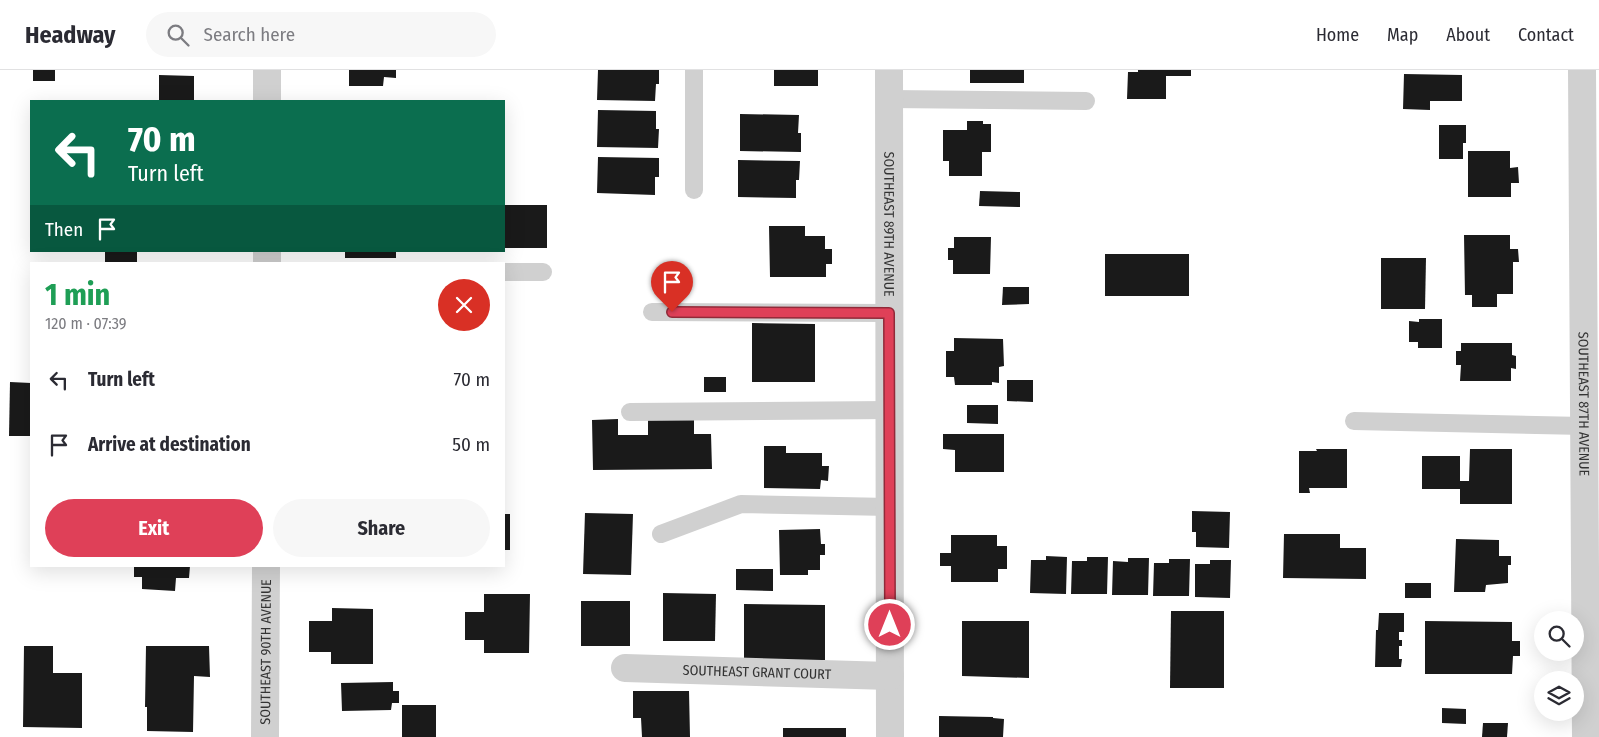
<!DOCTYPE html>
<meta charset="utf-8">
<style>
:root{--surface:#fff;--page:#f7f7f7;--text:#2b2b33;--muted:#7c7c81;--line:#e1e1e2;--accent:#df4058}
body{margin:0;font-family:"Fira Sans Condensed",sans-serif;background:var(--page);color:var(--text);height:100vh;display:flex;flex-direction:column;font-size:19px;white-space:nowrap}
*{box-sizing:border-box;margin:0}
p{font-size:16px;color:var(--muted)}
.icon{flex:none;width:28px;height:28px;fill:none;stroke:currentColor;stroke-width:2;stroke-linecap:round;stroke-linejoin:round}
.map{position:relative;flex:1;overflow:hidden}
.panel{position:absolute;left:30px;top:192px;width:475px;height:305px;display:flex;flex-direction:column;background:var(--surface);border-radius:0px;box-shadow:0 5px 20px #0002}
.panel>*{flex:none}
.hud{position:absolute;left:30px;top:30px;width:475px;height:152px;border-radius:0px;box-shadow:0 5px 20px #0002;background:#0b6e4f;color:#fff;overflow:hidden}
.fabs{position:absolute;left:1534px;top:541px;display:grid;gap:10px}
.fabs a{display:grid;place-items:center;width:50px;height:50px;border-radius:50%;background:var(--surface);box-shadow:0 5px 20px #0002;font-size:25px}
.pin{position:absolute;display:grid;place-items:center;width:42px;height:42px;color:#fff;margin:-51px -21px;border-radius:50% 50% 50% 0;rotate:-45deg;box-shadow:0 0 5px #0007}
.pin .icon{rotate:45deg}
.me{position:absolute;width:55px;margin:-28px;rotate:0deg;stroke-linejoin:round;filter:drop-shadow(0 0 4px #0008)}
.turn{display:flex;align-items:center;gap:18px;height:105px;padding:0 15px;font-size:22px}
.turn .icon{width:65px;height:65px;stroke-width:2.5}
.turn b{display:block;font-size:35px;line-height:42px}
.then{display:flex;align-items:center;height:48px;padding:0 15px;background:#0003;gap:10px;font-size:19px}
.round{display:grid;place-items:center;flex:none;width:52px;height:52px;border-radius:26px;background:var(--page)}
.head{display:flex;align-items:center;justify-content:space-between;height:85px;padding:0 15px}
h1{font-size:30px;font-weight:700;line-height:38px;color:#1e9e55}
.cta{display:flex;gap:10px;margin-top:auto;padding:10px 15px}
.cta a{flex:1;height:58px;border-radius:30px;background:var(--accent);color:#fff;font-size:20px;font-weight:700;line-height:58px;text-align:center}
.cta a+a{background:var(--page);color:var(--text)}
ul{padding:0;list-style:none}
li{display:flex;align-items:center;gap:15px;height:65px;padding:0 15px}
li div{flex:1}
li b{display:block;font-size:19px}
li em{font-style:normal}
header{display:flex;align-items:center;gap:30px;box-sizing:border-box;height:70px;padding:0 25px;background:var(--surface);border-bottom:1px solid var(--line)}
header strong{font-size:24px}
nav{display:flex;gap:28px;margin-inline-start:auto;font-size:18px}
.search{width:350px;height:45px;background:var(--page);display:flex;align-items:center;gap:12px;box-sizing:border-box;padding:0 18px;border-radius:28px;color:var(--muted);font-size:19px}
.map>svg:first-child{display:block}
</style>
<header>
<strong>Headway</strong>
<div class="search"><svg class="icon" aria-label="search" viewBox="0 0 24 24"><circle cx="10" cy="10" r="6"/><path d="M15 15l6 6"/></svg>Search here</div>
<nav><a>Home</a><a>Map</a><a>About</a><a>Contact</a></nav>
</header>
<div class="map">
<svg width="1599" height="667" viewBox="0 0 1599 667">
<rect width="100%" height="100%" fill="#fff"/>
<g fill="#1a1a1a">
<rect x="33" y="0" width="22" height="11"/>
<polygon points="349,0 396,0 396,8 384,7 383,16 349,16"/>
<polygon points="598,0 659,0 659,14 656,14 655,31 597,30"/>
<rect x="774" y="0" width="44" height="16"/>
<rect x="970" y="0" width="54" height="13"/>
<polygon points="1138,0 1191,0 1191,6 1166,6 1166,29 1127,29 1128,2 1138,2"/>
<polygon points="1404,4 1462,5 1462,31 1430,31 1430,40 1403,39"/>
<polygon points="159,5 194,6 194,31 159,31"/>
<polygon points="598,40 656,41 656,59 659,59 658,78 597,77"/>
<polygon points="740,44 799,45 798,63 801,63 801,82 740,81"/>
<polygon points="967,51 983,51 983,54 991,54 991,82 982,82 982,106 949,106 949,91 943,91 943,60 967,60"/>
<polygon points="1439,55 1466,55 1466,73 1463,73 1463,89 1439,89"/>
<polygon points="1468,81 1510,81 1510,98 1518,97 1519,113 1511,113 1511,127 1468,127"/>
<polygon points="598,87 659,88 659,107 655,107 655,125 597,123"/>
<polygon points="738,90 800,91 799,110 796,110 796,128 738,127"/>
<polygon points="980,121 1020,122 1020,137 979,136"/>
<rect x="504" y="135" width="43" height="43"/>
<polygon points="769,156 805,156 805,166 825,166 825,179 832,179 832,194 826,194 826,207 770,207"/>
<polygon points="1464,165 1510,165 1510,179 1518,179 1519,192 1513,192 1513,224 1497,224 1497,237 1472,237 1472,225 1465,225"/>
<polygon points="954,167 991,167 990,204 953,204 953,190 948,190 948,178 954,178"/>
<rect x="345" y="181" width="51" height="7"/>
<rect x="105" y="182" width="32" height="12"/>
<rect x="1105" y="184" width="84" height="42"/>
<polygon points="1381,188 1426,188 1425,239 1381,239"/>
<polygon points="1003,217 1029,217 1029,234 1002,235"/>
<polygon points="1419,249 1442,249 1442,278 1418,278 1418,272 1409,272 1409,251 1419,252"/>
<polygon points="752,253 815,254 815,312 752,312"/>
<polygon points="954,268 1003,269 1004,296 999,297 999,313 992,312 992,315 955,315 954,307 946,307 946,281 954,281"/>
<polygon points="1461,273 1512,273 1512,285 1516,286 1516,299 1511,298 1511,311 1460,311 1461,295 1456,295 1456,281 1461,281"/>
<rect x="704" y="307" width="22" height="15"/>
<polygon points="1007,310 1033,310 1033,332 1007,331"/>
<polygon points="10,312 31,313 31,366 9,366"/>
<polygon points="967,335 998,335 998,354 967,353"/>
<polygon points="618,349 618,365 648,365 648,349 694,349 694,364 711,364 712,399 593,400 592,350"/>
<polygon points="943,364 1004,364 1004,402 955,402 955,380 943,379"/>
<polygon points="764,376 786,376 786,383 822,383 822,396 829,396 828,411 821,410 820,419 764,418"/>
<polygon points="1316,379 1347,379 1347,418 1309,418 1310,423 1299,423 1299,381 1317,381"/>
<polygon points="1470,379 1512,379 1512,434 1460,434 1460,419 1422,419 1422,386 1460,386 1460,411 1469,411"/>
<polygon points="1192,441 1230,442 1229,478 1196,477 1196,462 1192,462"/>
<polygon points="585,443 633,444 631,505 583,504"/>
<rect x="504" y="444" width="6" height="36"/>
<polygon points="820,459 821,474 825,474 825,485 820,485 820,500 808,500 808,505 780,505 779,460"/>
<polygon points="1284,464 1340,464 1340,478 1366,478 1366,509 1283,508"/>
<polygon points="951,465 997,465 997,476 1007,476 1007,499 998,499 998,512 951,512 951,496 940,496 940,483 951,483"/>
<polygon points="1456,469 1499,470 1499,486 1511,486 1511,495 1508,495 1508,513 1486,515 1485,522 1454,522"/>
<polygon points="1046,486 1067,487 1066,524 1030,523 1031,490 1046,490"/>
<polygon points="1087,487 1108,487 1107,524 1071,524 1072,491 1087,491"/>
<polygon points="1128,488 1149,488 1148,525 1112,525 1113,491 1128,492"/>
<polygon points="1169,489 1190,489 1189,526 1153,526 1154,493 1169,493"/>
<polygon points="1210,490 1231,490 1230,528 1195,527 1195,494 1210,494"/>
<polygon points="134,496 190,496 189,508 176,508 175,521 142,519 142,507 134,507"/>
<polygon points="736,499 773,499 773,521 736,520"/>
<rect x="1405" y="513" width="26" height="15"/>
<polygon points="663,523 716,524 715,571 663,571"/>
<polygon points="484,524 530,524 529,583 484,583 484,570 465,570 465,542 484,542"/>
<rect x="581" y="531" width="49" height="45"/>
<polygon points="744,534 825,535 825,590 744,590"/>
<polygon points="332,538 373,539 373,594 331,594 331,582 309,582 309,551 332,551"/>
<polygon points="1171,541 1224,541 1224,618 1170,618"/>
<polygon points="1379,543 1404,543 1404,562 1399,562 1399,570 1402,570 1402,576 1399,576 1399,589 1402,589 1401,597 1375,597 1376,560 1378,560"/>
<polygon points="962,551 1029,551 1029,608 962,606"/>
<polygon points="1425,551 1512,552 1512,571 1520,571 1520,586 1513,586 1512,604 1425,604"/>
<polygon points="24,576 53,576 53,603 82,603 82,658 23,657"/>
<polygon points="146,576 209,576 210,607 194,606 193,662 147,661 147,637 145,637"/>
<polygon points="393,612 393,621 399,621 399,633 392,633 391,640 342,641 341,613"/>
<polygon points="633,621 689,621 690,667 642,667 641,648 633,648"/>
<rect x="402" y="635" width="34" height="32"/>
<polygon points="1442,638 1466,639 1466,654 1442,653"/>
<polygon points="939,646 993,647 993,648 1004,649 1003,667 939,667"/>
<polygon points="1483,653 1508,653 1507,667 1482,667"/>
<rect x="783" y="658" width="63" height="9"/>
</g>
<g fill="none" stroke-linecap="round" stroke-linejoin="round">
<g stroke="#d0d0d0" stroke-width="18">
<polyline points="694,0 694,120"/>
<polyline points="889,29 1086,31"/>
<polyline points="504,202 543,202"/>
<polyline points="652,242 889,243"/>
<polyline points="630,342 889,340"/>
<polyline points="1354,351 1584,356"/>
<polyline points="661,464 741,434 890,437"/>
</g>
<g stroke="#d0d0d0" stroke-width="28">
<path id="s1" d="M889,0l1,667"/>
<path id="s2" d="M1582,0l4,667"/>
<polyline points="267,31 267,0"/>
<polyline points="267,194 267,181"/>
<path id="s3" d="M625,598l265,8"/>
<path id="s4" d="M265,667l1,-171"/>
</g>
</g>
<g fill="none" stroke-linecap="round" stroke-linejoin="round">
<g stroke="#912a39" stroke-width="12">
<polyline id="route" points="672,242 889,243 890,555"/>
</g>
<use href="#route" stroke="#df4058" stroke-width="9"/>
</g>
<g text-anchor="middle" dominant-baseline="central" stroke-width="5" stroke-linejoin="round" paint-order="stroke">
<g font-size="14" fill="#333" stroke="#fff">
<text stroke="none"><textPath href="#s1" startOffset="154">SOUTHEAST 89TH AVENUE</textPath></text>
<text stroke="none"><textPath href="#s2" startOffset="334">SOUTHEAST 87TH AVENUE</textPath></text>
<text stroke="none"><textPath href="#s4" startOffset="85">SOUTHEAST 90TH AVENUE</textPath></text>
<text stroke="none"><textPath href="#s3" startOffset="132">SOUTHEAST GRANT COURT</textPath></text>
</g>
</g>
</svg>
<div class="fabs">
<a><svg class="icon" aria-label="search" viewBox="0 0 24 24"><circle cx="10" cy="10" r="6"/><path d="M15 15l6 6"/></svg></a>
<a><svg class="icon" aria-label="layers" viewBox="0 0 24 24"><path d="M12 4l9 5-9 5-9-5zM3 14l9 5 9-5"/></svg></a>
</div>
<div class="pin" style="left:672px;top:242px;background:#d93025"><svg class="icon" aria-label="arrive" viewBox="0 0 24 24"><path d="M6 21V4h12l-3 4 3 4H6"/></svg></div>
<svg class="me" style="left:890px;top:555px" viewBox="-20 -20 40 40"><circle r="17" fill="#df4058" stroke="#fff" stroke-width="3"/><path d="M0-11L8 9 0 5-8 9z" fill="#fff"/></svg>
<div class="hud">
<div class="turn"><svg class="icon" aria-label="left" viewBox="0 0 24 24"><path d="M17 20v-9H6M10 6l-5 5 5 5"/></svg><div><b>70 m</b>Turn left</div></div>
<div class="then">Then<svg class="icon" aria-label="arrive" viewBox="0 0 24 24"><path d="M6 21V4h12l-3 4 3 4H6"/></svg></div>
</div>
<section class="panel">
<div class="head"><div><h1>1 min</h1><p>120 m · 07:39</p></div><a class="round" style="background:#d93025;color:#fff"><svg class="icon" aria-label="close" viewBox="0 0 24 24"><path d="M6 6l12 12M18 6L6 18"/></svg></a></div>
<ul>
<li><svg class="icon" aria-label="left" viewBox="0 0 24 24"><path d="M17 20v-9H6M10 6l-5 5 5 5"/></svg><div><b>Turn left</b></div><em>70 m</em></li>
<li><svg class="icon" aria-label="arrive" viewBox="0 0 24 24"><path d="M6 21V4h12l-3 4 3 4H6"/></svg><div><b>Arrive at destination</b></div><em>50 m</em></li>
</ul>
<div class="cta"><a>Exit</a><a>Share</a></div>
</section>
</div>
